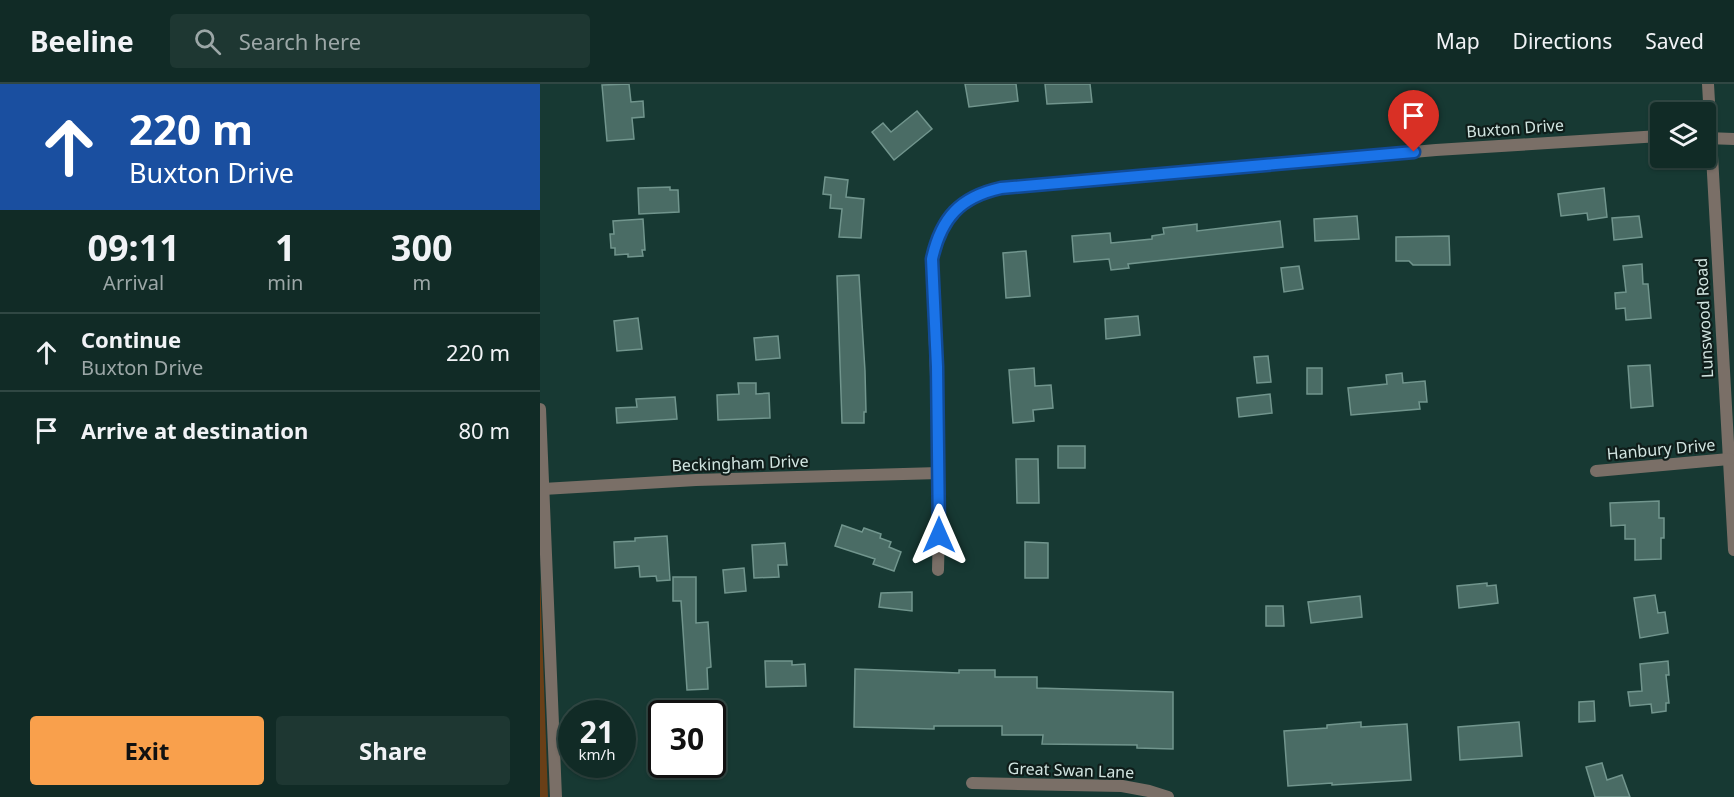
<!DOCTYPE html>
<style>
:root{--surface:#112b26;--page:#1e3732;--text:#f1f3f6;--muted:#9ca7a7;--line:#304743;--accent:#f9a04c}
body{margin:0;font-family:"Noto Sans",sans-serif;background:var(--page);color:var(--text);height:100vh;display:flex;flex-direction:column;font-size:22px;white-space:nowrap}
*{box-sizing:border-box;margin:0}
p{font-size:20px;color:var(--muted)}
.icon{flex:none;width:33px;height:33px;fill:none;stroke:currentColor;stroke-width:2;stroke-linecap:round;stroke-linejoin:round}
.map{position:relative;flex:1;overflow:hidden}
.panel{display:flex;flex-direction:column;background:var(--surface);width:540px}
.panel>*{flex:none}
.banner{background:#1a4fa0;color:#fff;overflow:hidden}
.fabs{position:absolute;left:1110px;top:18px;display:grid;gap:12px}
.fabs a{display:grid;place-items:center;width:66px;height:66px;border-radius:6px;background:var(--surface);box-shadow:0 2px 4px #0004,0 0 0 2px var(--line);font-size:30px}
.speed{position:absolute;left:18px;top:616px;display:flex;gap:12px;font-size:30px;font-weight:700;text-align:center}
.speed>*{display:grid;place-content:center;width:78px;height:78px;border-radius:50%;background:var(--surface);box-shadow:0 2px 4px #0004,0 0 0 2px var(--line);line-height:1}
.speed small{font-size:15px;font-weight:400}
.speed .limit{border:3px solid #111;border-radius:9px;background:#fff;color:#111}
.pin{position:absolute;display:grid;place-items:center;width:51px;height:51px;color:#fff;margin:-62px -26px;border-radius:50% 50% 50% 0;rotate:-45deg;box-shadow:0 0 6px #0007}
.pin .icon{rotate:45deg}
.me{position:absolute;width:66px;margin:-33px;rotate:0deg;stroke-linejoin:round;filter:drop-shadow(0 0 4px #0008)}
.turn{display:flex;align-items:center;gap:21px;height:126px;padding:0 30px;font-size:27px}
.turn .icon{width:78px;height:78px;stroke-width:2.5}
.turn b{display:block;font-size:42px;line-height:51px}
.eta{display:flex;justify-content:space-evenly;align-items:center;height:102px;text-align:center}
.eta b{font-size:36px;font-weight:700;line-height:42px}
.action{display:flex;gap:12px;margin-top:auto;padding:12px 30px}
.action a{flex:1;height:69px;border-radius:6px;background:var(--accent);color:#111;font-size:24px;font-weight:700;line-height:69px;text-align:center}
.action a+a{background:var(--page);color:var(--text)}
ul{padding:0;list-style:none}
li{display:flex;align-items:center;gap:18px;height:78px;padding:0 30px;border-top:2px solid var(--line)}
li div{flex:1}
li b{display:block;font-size:22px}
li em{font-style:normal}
header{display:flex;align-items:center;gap:36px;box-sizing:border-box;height:84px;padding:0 30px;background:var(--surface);border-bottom:2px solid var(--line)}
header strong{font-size:28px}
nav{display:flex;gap:33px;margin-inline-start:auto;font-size:21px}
.search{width:420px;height:54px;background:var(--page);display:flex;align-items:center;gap:15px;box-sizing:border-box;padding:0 21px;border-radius:6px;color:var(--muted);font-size:22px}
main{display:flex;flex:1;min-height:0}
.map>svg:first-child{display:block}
</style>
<header>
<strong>Beeline</strong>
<div class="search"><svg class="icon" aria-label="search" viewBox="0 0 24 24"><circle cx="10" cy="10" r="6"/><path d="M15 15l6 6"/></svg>Search here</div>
<nav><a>Map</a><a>Directions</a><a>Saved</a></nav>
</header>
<main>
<section class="panel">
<div class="banner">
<div class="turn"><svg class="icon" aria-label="ahead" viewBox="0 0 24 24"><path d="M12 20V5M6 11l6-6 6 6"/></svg><div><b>220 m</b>Buxton Drive</div></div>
</div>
<div class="eta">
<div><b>09:11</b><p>Arrival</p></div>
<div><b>1</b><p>min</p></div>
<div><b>300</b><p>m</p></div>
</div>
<ul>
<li><svg class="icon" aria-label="ahead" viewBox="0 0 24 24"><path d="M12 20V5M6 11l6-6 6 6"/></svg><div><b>Continue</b><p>Buxton Drive</p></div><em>220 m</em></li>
<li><svg class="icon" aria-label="arrive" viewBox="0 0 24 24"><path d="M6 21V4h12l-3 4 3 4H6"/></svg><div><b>Arrive at destination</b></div><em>80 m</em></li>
</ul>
<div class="action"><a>Exit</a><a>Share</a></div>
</section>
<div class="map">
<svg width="1194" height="713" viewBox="0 0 1194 713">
<rect width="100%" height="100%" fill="#173933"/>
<polygon fill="#693f17" points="0,492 8,713 0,713"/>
<g fill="#4a6c65" stroke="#71958d" stroke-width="1.5">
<polygon points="89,0 91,18 103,17 104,33 92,34 94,55 67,57 62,1"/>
<polygon points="425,0 476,0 478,17 429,23"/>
<polygon points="505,0 550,0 552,18 507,20"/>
<polygon points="377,27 392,45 354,76 332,48 343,39 351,48"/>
<polygon points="285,93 308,96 306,113 324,115 321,154 299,153 302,125 290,124 291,111 283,110"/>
<polygon points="130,103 130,106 138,106 139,128 99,130 98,104"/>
<polygon points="1064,104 1067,133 1048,136 1047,129 1021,132 1018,110"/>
<polygon points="817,132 819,155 775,157 774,135"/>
<polygon points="1099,132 1102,153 1074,156 1072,134"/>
<polygon points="103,135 105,166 102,166 103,172 88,173 88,170 75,171 75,164 71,164 70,150 74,150 73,137"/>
<polygon points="740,137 743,163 588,180 589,184 571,186 569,175 534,178 532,152 570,149 571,159 612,155 612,152 624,150 623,144 657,140 657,147"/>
<polygon points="909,152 910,181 873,181 869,177 856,177 856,153"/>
<polygon points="486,167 490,212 466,214 463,169"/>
<polygon points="1102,180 1103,200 1108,200 1111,234 1086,236 1085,224 1076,225 1075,209 1086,208 1083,182"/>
<polygon points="759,182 763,205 744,208 741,184"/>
<polygon points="319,191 325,287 326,328 324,328 324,339 302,339 297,192"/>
<polygon points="598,232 600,251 566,255 565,235"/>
<polygon points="98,234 102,265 77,267 74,237"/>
<polygon points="238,252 240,274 216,276 214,254"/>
<polygon points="728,272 731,298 717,299 714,273"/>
<polygon points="1110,281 1113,322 1091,324 1088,282"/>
<polygon points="494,284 495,302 511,301 513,324 493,326 494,337 473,339 469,286"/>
<rect x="767" y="284" width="15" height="26"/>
<polygon points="862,289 863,299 885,297 887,318 879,318 880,325 811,331 808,304 847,300 846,291"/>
<polygon points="198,299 216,299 216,310 229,309 230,334 178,336 177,311 199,310"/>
<polygon points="730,310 732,329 699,333 697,314"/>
<polygon points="135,313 137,335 77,339 76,324 97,323 96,315"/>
<rect x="518" y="362" width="27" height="22"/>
<polygon points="476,375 498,375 499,419 477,419"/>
<polygon points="1119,417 1119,434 1124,434 1124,454 1121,454 1121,475 1095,476 1095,455 1085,455 1085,441 1071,442 1070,419"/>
<polygon points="302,441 322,448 324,444 341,450 340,454 351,458 349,463 361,468 354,487 333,480 335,475 295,462"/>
<polygon points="127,452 130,496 117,497 116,492 100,493 99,482 75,484 74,458 95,457 95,454"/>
<polygon points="485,458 508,459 508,494 485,494"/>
<polygon points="245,459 247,481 238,481 239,493 214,494 212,461"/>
<polygon points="204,484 206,507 185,509 183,486"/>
<polygon points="133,493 156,493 156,539 168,538 171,583 167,584 168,605 147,606 141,517 133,517"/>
<polygon points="947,499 947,502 956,501 958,519 919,524 917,502"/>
<polygon points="372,508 372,527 339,523 341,509"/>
<polygon points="1115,511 1118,529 1125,528 1128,549 1100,554 1094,514"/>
<polygon points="820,512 822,533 771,539 768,518"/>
<polygon points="726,522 743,522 744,542 726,542"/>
<polygon points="225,577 252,577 252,581 265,580 266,602 226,603"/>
<polygon points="1128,577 1129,591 1126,591 1129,619 1126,619 1126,627 1112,629 1111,620 1090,622 1088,608 1102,607 1100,580"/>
<polygon points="315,585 419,589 419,586 455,586 455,593 497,593 497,604 633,608 633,665 597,664 597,661 502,660 503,651 462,651 462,642 394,642 394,645 314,643"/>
<polygon points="1054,617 1055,637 1039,638 1039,618"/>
<polygon points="821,638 821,643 867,640 871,696 792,701 792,699 748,702 744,647 787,644 787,641"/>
<polygon points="979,638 982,672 920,676 918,643"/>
<polygon points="1062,679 1067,696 1082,691 1090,713 1055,713 1046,683"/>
</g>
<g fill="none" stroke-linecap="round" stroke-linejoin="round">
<g stroke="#7a6f67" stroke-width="12">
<polyline points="1168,0 1194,466"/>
<polyline points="1166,54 1194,55"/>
<polyline points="1056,387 1189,375"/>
<polyline points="3,405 156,396 399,389"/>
<path d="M398,486c3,-103 -3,-207 -6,-311 9,-41 28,-62 69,-71l435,-38 224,-14"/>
<polyline points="432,699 582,702 609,707 628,713"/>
</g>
<polyline stroke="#7a6f67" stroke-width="12" points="0,325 16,713"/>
</g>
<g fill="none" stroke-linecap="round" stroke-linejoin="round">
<g stroke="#114b97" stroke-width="15">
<path id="route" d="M399,451l-2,-168 -5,-108c9,-41 28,-62 69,-71l413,-36"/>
</g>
<use href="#route" stroke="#1a73e8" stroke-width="10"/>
</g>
<g text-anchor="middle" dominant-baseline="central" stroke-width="4.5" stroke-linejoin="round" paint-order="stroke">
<g font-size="16" fill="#d2e5e1" stroke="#0f1d1a">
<text transform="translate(975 44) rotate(-4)">Buxton Drive</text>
<text transform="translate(1164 234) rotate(-93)">Lunswood Road</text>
<text transform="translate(1121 365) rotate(-5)">Hanbury Drive</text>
<text transform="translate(200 379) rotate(-2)">Beckingham Drive</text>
<text transform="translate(531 686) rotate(2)">Great Swan Lane</text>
</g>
</g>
</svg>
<div class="fabs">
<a><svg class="icon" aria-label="layers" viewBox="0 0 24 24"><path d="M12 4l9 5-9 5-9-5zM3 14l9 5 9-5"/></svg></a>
</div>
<div class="speed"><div>21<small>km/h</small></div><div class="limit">30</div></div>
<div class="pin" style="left:874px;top:68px;background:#d93025"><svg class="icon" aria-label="arrive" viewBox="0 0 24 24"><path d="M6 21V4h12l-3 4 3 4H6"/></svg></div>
<svg class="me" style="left:399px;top:451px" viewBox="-20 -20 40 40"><path d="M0-17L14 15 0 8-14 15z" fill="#1a73e8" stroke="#fff" stroke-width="4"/></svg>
</div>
</main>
